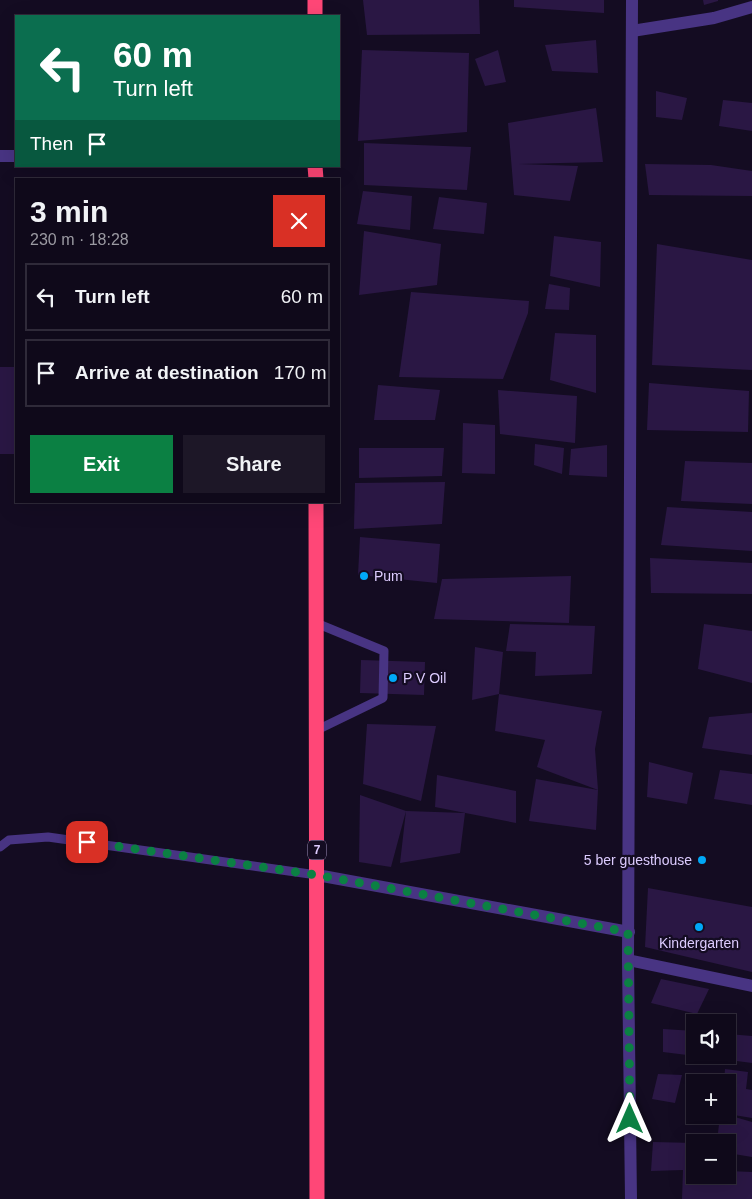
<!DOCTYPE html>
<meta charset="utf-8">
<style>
:root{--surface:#0f091a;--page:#1d1727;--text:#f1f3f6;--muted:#9b9aa2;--line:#2f2a39;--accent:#0b8043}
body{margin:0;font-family:Helvetica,sans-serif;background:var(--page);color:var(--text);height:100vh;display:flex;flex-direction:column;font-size:19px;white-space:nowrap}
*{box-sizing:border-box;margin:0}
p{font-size:16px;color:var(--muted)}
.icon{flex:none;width:28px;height:28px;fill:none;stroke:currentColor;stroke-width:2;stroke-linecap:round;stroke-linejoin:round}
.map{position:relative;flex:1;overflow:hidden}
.sheet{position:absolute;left:15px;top:178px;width:325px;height:325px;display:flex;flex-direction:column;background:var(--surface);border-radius:0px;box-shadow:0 5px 20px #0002,0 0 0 1px var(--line)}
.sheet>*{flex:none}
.guide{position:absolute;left:15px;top:15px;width:325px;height:152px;border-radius:0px;box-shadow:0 5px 20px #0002,0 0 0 1px var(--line);background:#0b6e4f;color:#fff;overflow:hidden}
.fabs{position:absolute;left:686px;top:1014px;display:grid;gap:10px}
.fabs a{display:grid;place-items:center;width:50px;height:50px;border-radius:0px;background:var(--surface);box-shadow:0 5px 20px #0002,0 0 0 1px var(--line);font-size:25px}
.pin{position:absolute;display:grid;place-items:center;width:42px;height:42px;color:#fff;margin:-21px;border-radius:10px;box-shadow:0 2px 8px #0006}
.me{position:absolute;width:55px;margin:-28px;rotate:0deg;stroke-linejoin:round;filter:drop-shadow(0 0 4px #0008)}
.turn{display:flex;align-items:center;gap:18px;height:105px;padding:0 15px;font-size:22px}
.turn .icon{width:65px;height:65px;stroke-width:2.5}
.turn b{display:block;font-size:35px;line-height:42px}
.then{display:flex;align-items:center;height:48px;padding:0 15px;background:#0003;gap:10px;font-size:19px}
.round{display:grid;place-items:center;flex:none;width:52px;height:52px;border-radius:0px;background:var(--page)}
.head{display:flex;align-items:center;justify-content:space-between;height:85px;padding:0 15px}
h1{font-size:30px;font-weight:700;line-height:38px}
.action{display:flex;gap:10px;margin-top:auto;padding:10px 15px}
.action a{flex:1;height:58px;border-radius:0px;background:var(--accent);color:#fff;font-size:20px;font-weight:700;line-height:58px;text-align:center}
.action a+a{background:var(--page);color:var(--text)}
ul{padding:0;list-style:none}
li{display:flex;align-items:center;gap:15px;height:68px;margin:0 10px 8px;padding:0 5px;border:2px solid var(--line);border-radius:0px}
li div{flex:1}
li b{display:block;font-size:19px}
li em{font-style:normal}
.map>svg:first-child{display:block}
</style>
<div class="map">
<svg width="752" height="1199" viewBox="0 0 752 1199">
<rect width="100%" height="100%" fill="#140c22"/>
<g fill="#2a1744">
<polygon points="363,0 479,0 480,34 367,35"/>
<polygon points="514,0 604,0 604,13 514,7"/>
<polygon points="703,0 718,0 718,1 704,5"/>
<polygon points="596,40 598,73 552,71 545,45"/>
<polygon points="362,50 469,53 467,132 358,141"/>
<polygon points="498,50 506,82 485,86 475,59"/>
<polygon points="656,91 687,98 682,120 656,117"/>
<polygon points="723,100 752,103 752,131 719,126"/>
<polygon points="596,108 603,162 519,164 578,166 570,201 514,195 508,123"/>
<polygon points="364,143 471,147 467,190 364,185"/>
<polygon points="645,164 711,165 752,171 752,196 649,195"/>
<polygon points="363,191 412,196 410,230 357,224"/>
<polygon points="439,197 487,203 484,234 433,229"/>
<polygon points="364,231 441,244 437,285 359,295"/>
<polygon points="554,236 601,242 600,287 550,276"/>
<polygon points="657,244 752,260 752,370 652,365"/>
<polygon points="549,284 570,288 569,310 545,309"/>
<polygon points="411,292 529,301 528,313 503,379 399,377"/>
<polygon points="555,333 596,335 596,393 550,380"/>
<rect x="0" y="367" width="16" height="87"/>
<polygon points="649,383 749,391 748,432 647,430"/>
<polygon points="378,385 440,390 435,420 374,420"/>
<polygon points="498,390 577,396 575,443 500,434"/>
<polygon points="463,423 495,425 495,474 462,473"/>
<polygon points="535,444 564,448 562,474 534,465"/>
<polygon points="607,445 607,477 569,475 571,449"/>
<polygon points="359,448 444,448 442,476 359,478"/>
<polygon points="685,461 752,463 752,504 681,501"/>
<polygon points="445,482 442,524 354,529 355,483"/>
<polygon points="667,507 752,512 752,551 661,545"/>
<polygon points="360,537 440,544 437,583 358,575"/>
<polygon points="650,558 752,563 752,594 651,593"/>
<polygon points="571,576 569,623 434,619 442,579"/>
<polygon points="510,624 595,626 592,674 535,676 536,652 506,651"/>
<polygon points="704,624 752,631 752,683 698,669"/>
<polygon points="475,647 503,652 499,694 602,711 595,749 598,790 537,767 545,740 495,731 499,694 472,700"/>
<polygon points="361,660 425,662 424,695 360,693"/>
<polygon points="752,713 752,755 702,748 709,717"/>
<polygon points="367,724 436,726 421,801 363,784"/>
<polygon points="649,762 693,773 687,804 647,797"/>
<polygon points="720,770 752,774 752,805 714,799"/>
<polygon points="437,775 516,791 516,823 435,807"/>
<polygon points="536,779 598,790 596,830 529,821"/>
<polygon points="360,795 406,811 465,813 460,853 400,863 406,811 391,867 359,862"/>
<polygon points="648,888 752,907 752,972 645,947"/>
<polygon points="661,979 709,989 697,1014 651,1003"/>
<polygon points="663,1029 695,1031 695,1056 663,1052"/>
<polygon points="728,1034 752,1036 752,1063 699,1056 728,1055"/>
<polygon points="725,1069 748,1072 746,1089 752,1090 752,1118 728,1114 728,1082 724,1082"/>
<polygon points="658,1074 682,1075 675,1103 652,1099"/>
<polygon points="720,1115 728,1115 752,1122 752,1157 728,1153 728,1142 717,1142"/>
<polygon points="653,1142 695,1143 695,1175 728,1175 728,1171 752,1172 752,1199 682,1199 683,1170 651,1171"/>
</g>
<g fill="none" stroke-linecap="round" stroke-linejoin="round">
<g stroke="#483483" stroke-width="9">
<polyline points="316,623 384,651 383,698 317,730"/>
<polyline points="0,847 9,840 48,837 317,875"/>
</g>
<g stroke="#483483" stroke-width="12">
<polyline points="632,31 714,18 752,7"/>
<polyline points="0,156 16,156"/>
<polyline points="317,875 629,932"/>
<polyline points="628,960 752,986"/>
<polyline points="631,1199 628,960 632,0"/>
</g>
<g stroke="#ff4777" stroke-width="15">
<polyline points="315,0 315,16"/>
<polyline points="315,166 316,179"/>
<polyline points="316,501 317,1199"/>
</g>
</g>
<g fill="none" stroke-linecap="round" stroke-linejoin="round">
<polyline stroke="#0b8043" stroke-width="9" stroke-dasharray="0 16.2" points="87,842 317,875 628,932 630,1119"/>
</g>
<g fill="#00a8f7" stroke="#140c22" stroke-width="2">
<circle cx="364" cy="576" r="5"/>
<circle cx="393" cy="678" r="5"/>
<circle cx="702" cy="860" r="5"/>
<circle cx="699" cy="927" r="5"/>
</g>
<g text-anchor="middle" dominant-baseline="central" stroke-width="4.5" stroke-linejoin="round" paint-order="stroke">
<rect fill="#140c22" stroke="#a192bd" stroke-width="1" x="308" y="840.5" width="18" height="19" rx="4"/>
<g font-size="12" font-weight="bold" fill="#dcf">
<text x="317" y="850">7</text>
</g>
<g font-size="14" fill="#dcf" stroke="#140c22" text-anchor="start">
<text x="374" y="576">Pum</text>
<text x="403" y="678">P V Oil</text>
<text x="692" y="860" text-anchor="end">5 ber guesthouse</text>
<text x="699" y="943" text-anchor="middle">Kindergarten</text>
</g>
</g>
</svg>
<div class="fabs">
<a><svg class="icon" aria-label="sound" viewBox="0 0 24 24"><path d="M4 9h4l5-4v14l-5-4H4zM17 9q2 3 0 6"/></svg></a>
<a>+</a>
<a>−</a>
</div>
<div class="pin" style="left:87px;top:842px;background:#d93025"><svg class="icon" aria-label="arrive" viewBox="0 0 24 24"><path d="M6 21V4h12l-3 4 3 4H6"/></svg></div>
<svg class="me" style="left:630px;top:1119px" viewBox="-20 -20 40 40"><path d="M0-17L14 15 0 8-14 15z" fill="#0b8043" stroke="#fff" stroke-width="4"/></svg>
<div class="guide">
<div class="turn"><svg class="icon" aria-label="left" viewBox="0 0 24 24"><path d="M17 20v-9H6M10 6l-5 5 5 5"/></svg><div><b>60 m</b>Turn left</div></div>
<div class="then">Then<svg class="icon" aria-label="arrive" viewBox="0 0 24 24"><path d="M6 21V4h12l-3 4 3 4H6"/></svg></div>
</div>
<section class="sheet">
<div class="head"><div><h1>3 min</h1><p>230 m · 18:28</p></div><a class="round" style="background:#d93025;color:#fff"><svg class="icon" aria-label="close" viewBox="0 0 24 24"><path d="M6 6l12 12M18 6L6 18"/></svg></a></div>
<ul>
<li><svg class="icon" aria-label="left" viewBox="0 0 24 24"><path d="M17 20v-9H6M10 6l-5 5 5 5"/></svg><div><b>Turn left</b></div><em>60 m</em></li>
<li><svg class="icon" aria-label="arrive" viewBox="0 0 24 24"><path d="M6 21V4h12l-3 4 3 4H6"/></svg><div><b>Arrive at destination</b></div><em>170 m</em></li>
</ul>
<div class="action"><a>Exit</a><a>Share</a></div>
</section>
</div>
